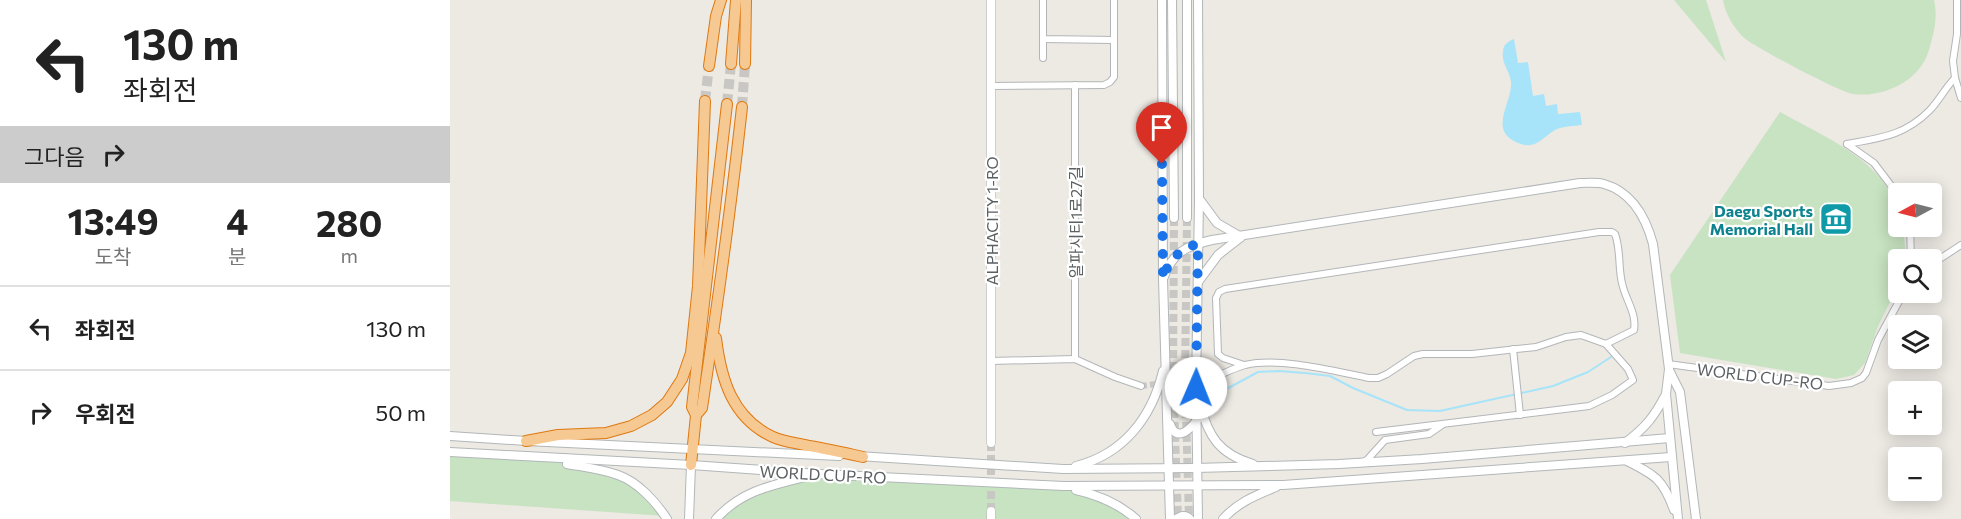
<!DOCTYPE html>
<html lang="ko">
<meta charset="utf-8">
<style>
:root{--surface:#fff;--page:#f2f2f2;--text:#222;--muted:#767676;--line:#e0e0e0}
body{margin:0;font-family:Commissioner,"Noto Sans KR",sans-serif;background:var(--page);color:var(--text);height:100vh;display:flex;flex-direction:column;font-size:22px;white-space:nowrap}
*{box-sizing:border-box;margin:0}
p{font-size:20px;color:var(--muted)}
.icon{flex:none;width:33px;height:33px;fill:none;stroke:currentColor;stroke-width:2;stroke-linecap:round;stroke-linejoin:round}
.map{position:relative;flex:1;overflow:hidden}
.side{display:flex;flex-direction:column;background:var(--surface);width:450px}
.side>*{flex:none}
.top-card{background:#fff;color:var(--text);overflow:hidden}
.needle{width:39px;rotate:263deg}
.controls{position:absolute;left:1438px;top:183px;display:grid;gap:12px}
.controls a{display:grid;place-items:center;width:54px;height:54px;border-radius:6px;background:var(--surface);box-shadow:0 3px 15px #0003;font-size:30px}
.pin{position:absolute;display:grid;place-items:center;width:51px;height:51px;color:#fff;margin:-62px -26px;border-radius:50% 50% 50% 0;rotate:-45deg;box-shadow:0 0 6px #0007}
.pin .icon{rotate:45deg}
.me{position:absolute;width:66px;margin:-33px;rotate:1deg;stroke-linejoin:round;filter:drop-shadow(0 0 4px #0008)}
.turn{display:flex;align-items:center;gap:21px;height:126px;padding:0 24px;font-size:27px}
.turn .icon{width:78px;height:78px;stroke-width:2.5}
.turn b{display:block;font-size:42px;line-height:51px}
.then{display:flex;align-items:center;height:57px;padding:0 24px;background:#0003;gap:12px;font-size:22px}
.eta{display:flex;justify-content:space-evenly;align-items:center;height:102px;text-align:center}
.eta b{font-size:36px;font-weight:700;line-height:42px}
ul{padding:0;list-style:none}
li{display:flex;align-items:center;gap:18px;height:84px;padding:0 24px;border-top:2px solid var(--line)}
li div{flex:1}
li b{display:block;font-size:22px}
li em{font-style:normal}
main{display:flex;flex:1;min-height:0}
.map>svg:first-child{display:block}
</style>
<main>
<section class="side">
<div class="top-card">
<div class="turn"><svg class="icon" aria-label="left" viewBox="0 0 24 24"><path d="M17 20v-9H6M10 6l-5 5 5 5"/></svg><div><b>130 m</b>좌회전</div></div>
<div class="then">그다음<svg class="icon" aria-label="right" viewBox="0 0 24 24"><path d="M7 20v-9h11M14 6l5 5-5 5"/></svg></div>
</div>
<div class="eta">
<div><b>13:49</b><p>도착</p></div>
<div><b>4</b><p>분</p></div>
<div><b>280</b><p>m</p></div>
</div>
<ul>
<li><svg class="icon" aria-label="left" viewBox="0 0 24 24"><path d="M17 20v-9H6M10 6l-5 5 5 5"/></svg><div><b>좌회전</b></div><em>130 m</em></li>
<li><svg class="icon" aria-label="right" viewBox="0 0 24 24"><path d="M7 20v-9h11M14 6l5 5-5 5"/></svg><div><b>우회전</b></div><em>50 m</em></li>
</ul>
</section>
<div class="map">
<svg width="1511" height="519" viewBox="0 0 1511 519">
<rect width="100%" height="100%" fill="#ede9e3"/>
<g fill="#c7e3c1">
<polygon points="1224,0 1256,0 1276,62"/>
<path d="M1273,0h211c4,17 0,33 -5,50 -9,31 -45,48 -76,44 -13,-2 -103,-49 -111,-58 -9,-10 -17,-23 -19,-36z"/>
<path d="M1330,112c44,25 119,54 119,114l4,1 3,31 -7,2v24l-21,42 -13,37 -11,12 -18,4 -156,-26 -10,-78z"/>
<polygon points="0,452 90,458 169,475 215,516 0,501"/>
<polygon points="358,477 614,486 638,493 686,519 267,519 287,500"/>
</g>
<path fill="#a7e4f9" d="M1064,39l4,24 10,-1 5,34 11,-2 2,12 11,-2 1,10 22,-2 2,13c-8,1 -20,1 -27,5 -15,9 -20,22 -41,11 -25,-13 -1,-40 -3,-59 -1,-11 -10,-19 -8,-30 0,-7 5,-11 11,-13z"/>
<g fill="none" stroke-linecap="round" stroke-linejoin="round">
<polyline stroke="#a7e4f9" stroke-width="2" points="771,392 808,372 829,371 855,373 880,376 903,388 957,410 990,411 1103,386 1138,372 1161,357"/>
<polyline stroke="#c8c7c3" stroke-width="6" stroke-dasharray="6 3" stroke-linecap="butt" points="691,386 741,379 765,377"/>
<polyline stroke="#c8c7c3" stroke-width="8" stroke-dasharray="8 4" stroke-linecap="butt" points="541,511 541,443"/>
<g stroke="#c8c7c3" stroke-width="8" stroke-dasharray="8 4" stroke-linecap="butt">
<polyline points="724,218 723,378 728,519"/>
<polyline points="737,218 735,378 739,519"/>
</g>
<g stroke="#c8c7c3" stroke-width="10" stroke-dasharray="10 5" stroke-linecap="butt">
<polyline points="255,101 259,66"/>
<polyline points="277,104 281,64"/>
<polyline points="292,107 295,64"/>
</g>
<g stroke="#b3b6b9" stroke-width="8">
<g id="minor">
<polyline points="593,0 593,39 664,40"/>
<polyline points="1507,0 1507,34 1503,61 1505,78 1511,98"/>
<polyline points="593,58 593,39"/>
<polyline points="541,86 654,85 660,82 664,77 664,0"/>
<path d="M1397,144c32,-6 57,-8 82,-33 10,-10 16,-23 26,-33"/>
<polyline points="1397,144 1424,163 1449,196"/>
<polyline points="1460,226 1461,260"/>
<polyline points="1482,264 1511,245"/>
<polyline points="1063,349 1070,415"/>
<polyline points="625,359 625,85"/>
<polyline points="541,361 625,359 665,377 691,386"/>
<polyline points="1218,364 1379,386 1401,383 1412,378 1416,373 1428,340 1454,292"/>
<path d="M765,377c10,-4 19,-9 30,-12 36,-8 88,6 124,13h9l9,-4 27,-18 9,-2h49l64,-7 30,-10 15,-2 25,9 28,-14c3,-17 -9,-31 -12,-47 -4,-16 -1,-33 -7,-49l-3,-2h-13l-374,57 -6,3 -3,6 2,56 5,4 21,7"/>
<polyline points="926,432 1139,406 1162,395 1183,380 1178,369 1156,344"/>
<polyline points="913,462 917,460 935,440 979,434 992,425"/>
</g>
</g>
<g stroke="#b3b6b9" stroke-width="9">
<g id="tertiary">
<polyline points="541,0 541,443"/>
<polyline points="541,519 541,511"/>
</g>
</g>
<g stroke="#b2b7b9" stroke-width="10">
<g id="secondary">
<polyline points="712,0 713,279 720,519"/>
<polyline points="722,0 724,218"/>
<polyline points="737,0 737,218"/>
<polyline points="750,200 767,223 791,237"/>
<path d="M713,279c9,-26 22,-33 49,-39l368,-57c8,0 17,-1 24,1 28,8 42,34 49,60l16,125 -3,25 12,125"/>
<polyline points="748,282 768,255 791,237"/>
<polyline points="1219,370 1230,392 1246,519"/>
<path d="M750,404c8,32 19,50 53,60"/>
<path d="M720,424c6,18 19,7 27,-4"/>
<polyline points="0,436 76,441 389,456"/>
<path d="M1175,443c21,-16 29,-26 41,-49"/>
<polyline points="0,452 241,465 369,474 614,486 833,485 1221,457"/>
<polyline points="408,456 613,469 746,468 889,464 972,459 1220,438"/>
<path d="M1177,461c28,14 36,18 47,49"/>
<path d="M117,464c16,3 35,5 51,11 20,7 38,27 49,44"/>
<path d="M626,466c48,-12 76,-49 87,-95"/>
<path d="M626,490c22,5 42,13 60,29"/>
<polyline points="239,519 241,465"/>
<path d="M266,519c26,-29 57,-34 93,-43"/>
<path d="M726,519c5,-3 9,-5 14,0"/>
<polyline points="748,519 746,388 749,200 748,0"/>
<path d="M773,519c15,-17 34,-24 53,-32"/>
</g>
</g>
<g stroke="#df7810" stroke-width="12">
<g id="motorway">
<polyline points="281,64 286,0"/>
<polyline points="295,64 296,0"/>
<polyline points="259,66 266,16 271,0"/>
<path d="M266,338c5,41 16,80 57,99 11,5 24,6 36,9 18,3 36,7 54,11"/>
<path d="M246,415l6,-7c15,-100 29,-200 40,-301"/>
<polyline points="76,441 108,435 156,433 181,426 202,415 217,402 232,379 241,353 248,286 255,101"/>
<polyline points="241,465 246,415 242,407 277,104"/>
</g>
</g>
<use href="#minor" stroke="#fff" stroke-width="6"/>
<use href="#tertiary" stroke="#fff" stroke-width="8"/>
<use href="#secondary" stroke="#fff" stroke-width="8"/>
<use href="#motorway" stroke="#f5c991" stroke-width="10"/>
</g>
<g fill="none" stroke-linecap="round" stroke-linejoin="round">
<path stroke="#1a73e8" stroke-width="10" stroke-dasharray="0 18" d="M712,164l1,115c7,-22 14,-26 35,-36l-2,145"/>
</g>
<defs>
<g id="museum-square" transform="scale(1.725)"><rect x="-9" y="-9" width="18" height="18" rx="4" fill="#0f9aa8" stroke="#fff"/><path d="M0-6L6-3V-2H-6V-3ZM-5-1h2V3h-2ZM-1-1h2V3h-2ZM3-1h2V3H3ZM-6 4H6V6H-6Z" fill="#fff"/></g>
</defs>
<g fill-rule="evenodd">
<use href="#museum-square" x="1386" y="219"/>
</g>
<g text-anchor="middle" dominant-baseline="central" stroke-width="4.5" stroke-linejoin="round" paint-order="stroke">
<g font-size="16" font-weight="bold" fill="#0d838f" stroke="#fff" text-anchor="end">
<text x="1363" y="210">Daegu Sports<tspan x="1363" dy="18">Memorial Hall</tspan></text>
</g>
<g font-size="16" fill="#5b6062" stroke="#fff">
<text transform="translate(541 221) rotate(-90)">ALPHACITY 1-RO</text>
<text transform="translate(625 222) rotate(-90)">알파시티1로27길</text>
<text transform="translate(1310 376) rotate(7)">WORLD CUP-RO</text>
<text transform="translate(373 474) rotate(3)">WORLD CUP-RO</text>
</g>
</g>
</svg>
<div class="controls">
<a><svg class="needle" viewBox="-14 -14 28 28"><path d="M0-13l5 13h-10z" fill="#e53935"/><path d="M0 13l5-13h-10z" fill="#767676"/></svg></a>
<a><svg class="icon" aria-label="search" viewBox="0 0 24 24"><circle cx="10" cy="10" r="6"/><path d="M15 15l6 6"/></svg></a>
<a><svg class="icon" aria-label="layers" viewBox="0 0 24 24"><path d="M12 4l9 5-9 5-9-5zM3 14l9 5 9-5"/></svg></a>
<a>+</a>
<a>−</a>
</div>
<div class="pin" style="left:712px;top:164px;background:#d93025"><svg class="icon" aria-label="arrive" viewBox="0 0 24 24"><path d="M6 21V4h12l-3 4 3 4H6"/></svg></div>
<svg class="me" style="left:746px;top:388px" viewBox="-20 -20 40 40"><circle r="19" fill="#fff"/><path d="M0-13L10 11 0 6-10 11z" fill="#1a73e8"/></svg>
</div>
</main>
